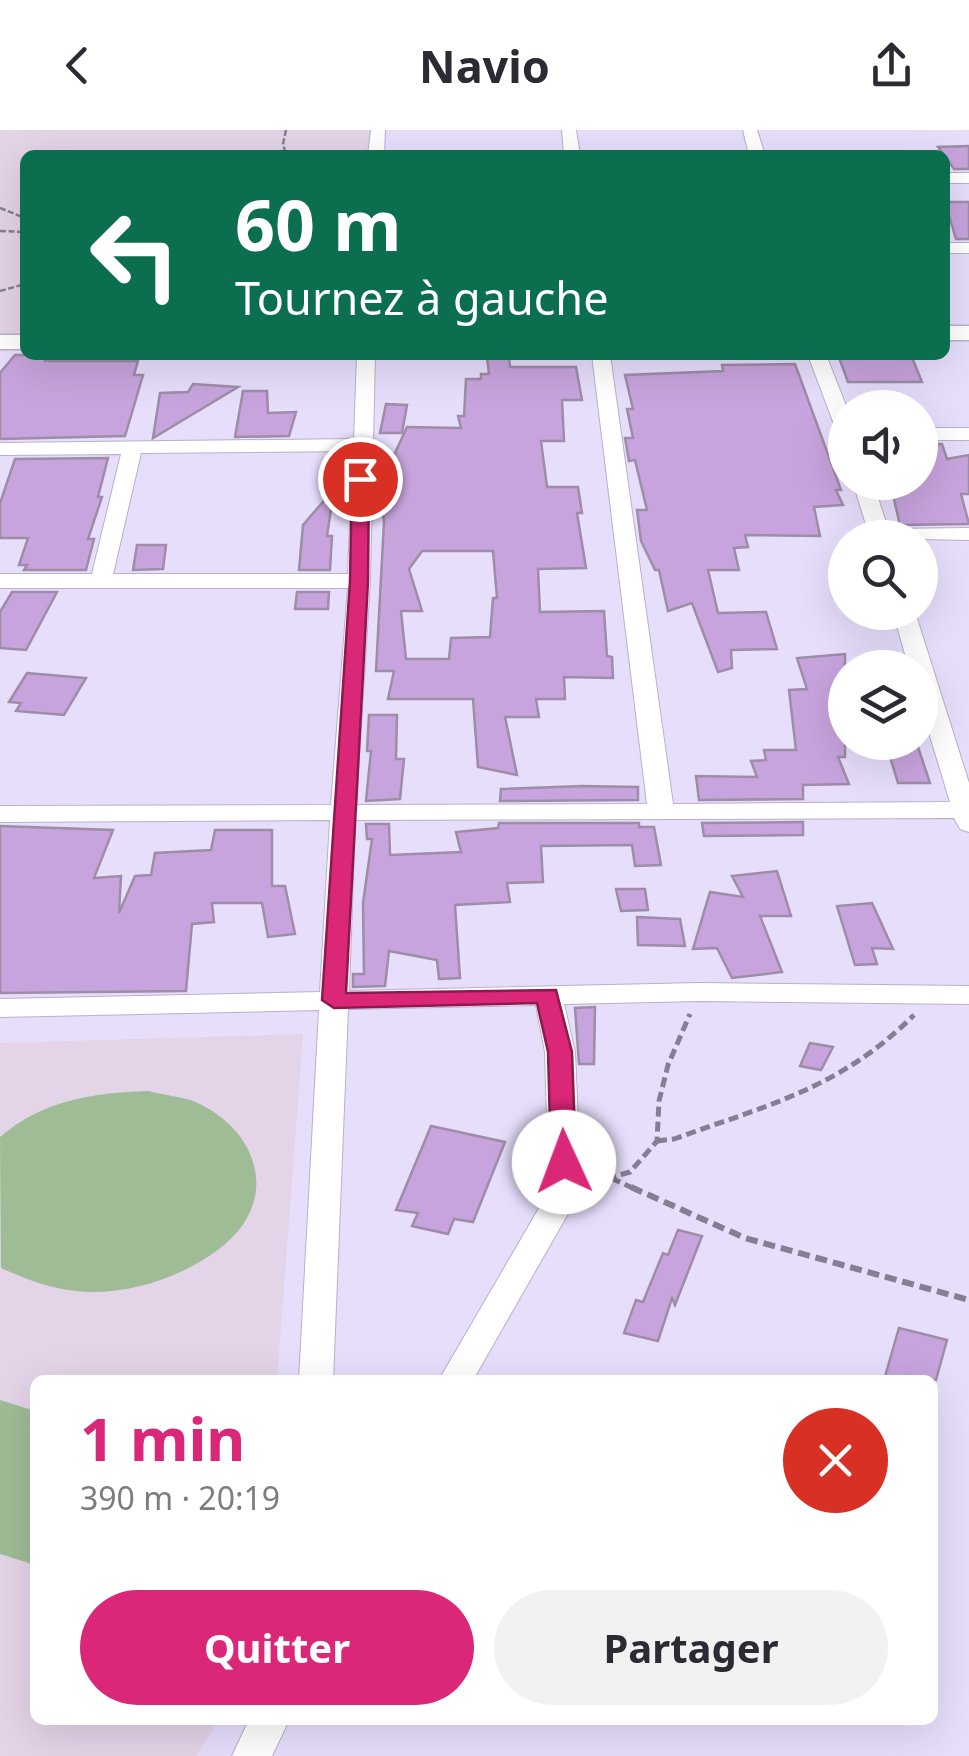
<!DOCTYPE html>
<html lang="fr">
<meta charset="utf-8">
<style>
:root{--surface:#fff;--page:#f2f2f3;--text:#2b2b33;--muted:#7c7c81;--accent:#db2777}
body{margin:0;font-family:"Noto Sans",sans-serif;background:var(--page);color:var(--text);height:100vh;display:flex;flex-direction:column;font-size:38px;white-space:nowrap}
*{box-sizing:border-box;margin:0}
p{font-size:32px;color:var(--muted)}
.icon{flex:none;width:55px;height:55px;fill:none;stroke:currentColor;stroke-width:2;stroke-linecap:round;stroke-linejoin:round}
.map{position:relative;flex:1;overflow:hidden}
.sheet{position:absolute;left:30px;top:1245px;width:908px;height:350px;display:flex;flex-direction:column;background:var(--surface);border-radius:15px;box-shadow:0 10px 40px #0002}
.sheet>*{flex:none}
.top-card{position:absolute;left:20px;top:20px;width:930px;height:210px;border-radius:15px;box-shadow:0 10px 40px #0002;background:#0b6e4f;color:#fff;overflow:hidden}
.fabs{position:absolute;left:828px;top:260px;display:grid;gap:20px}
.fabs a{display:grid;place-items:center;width:110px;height:110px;border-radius:50%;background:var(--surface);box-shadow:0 10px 40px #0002;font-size:50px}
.pin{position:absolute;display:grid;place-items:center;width:85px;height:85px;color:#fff;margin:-42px;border:5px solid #fff;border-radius:50%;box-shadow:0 2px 10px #0007}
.me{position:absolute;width:110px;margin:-55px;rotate:358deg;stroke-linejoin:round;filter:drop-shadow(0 0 8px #0008)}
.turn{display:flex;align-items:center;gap:35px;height:210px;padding:0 50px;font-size:45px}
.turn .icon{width:130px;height:130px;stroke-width:2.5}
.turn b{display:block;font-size:70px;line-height:85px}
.round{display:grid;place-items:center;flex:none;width:105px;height:105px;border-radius:52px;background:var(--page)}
.head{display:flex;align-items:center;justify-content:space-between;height:170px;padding:0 50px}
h1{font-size:60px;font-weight:700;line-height:75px;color:var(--accent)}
.button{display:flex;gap:20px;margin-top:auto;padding:20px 50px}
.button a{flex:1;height:115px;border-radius:60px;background:var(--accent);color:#fff;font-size:40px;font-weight:700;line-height:115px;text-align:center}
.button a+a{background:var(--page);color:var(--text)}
header{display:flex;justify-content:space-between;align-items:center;height:130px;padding:0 50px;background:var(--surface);font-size:45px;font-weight:700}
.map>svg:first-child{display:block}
</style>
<header><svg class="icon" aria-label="back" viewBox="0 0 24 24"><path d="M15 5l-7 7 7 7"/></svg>Navio<svg class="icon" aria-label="share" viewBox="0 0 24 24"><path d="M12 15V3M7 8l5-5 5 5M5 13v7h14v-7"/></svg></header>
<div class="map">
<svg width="969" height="1626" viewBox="0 0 969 1626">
<rect width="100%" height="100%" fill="#e7defc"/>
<g fill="#e3d4e7">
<polygon points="0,0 371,0 369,25 25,25 25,207 0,207"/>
<polygon points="303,904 277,1250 35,1250 35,1590 219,1590 196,1626 0,1626 0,913"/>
</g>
<g fill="#9fbc96">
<path d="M148,961c14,4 31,5 45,10 63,26 89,96 31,144 -37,30 -88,48 -135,47 -32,-1 -60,-11 -88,-24l-1,-131c43,-37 93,-44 148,-46z"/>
<polygon points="0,1270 35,1281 35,1435 0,1424"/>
</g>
<g fill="#c8a4de" stroke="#9d8da6" stroke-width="2.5" fill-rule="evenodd">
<polygon points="969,16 969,39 954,39 938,17"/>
<polygon points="945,72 969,72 969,109 956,109"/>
<polygon points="15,225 48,225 45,231 138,231 134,245 143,245 125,306 0,309 0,243"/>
<polygon points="838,225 911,225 922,252 848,252"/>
<path d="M487,227h22l1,10h66l6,33h-20l2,41h-23l6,46h31l4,26h-5l9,55 -48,1 2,43 64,-1 3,45 5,1 1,21 -49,-1 1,22h-29l3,18h-34l12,58 -39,-8 -5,-68h-85l6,-28h-18l8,-149 -4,-34h16l-1,-35 12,-26 54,1 -3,-12h6l2,-37h15v-5h8zM422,421h71l4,47h-4l-3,39 -39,1 -2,21h-43l-5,-48h21l-13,-42z"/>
<polygon points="795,234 841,360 836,360 843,375 814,377 820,406 745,405 748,417 734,418 739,440 708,440 718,483 766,482 777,519 731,520 732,538 718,542 692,473 668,481 659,440 655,440 641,411 637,380 647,380 635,330 629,331 625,308 633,308 627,279 633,279 625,245 723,241 722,235"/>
<polygon points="193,254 238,257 153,308 160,263 188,262"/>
<polygon points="243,261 267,261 268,283 296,282 289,306 235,307"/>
<polygon points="386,274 407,275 402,303 380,303"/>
<polygon points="920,314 942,314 947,329 969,325 969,364 961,364 969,394 900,395 890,352 920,352"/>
<polygon points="108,328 98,367 102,367 88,409 94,409 86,440 24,440 27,435 19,435 28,408 0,408 0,373 15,329"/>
<polygon points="334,359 327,406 332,406 330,440 299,440 303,395"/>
<polygon points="137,415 166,415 163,439 133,440"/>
<polygon points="12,462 57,462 26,520 0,518 0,482"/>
<polygon points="297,462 329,462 328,479 295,479"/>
<polygon points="845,524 845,627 838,627 849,654 803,655 803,669 699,670 696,646 757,647 751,631 766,630 764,620 796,620 789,560 807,559 797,528"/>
<polygon points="27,543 86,548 64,585 16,581 21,573 9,572"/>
<polygon points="369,585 397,585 396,629 404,629 400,669 366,671 371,621 367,621"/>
<polygon points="887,617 918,617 930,653 898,653"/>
<polygon points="582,656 638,657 638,670 500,671 501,659"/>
<polygon points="803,692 803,705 704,706 702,693"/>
<polygon points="499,693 639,693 639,697 654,697 661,735 635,736 632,715 541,716 543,752 507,753 510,772 455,775 460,848 439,849 437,830 389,821 385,856 353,857 353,844 364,844 363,773 372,709 367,709 366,694 389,694 390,725 461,722 456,702 498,698"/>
<polygon points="0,696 113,700 94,748 121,746 119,783 135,746 151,745 155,723 211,720 215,700 272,700 272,756 285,756 295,804 268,807 262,773 212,773 214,792 192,794 186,861 0,863"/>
<polygon points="777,741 791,786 760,786 782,842 732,848 717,818 693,819 710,762 743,767 732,746"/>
<polygon points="616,759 645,759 648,780 621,781"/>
<polygon points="872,773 893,819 872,818 877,834 855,835 837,776"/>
<polygon points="637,787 680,789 685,816 638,815"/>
<polygon points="595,877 594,934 579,934 575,878"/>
<polygon points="810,913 833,917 821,940 800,936"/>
<polygon points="431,996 505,1012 473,1092 454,1089 448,1104 412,1096 418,1083 396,1080"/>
<polygon points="678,1100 702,1106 675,1175 672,1168 658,1211 624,1203 636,1170 643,1172 663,1123 668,1125"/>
<polygon points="899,1198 947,1210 936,1250 884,1250"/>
</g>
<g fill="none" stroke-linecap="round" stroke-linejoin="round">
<g stroke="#b8b0cc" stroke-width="2">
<g id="minor">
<polygon points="371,0 385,0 384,25 368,25"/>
<polygon points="562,0 576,0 580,25 564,25"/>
<polygon points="743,0 757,0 765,25 749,25"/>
<rect x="945" y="43" width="24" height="10"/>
<rect x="945" y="113" width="24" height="10"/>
<path d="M357,225h18l-5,226 -14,224 291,-1 -55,-449h18l63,449 277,-2 -30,-99v-35h-11l-16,-56h22l54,171v49l-9,-3 -6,-11 -599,2 -6,171 350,-8 270,3v18l-270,-3 -135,3 11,48 6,139 -108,189h-34l110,-189 -4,-139 -9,-47 -188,4 -15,371h-34l20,-370 -319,7v-18l320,-7 10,-172 -330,2v-16l331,-1 17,-217h-348v-14h92l29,-120 -121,1v-12l354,-4zM353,321l-5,123h-235l28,-121z"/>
<polygon points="808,225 826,225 847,278 845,303 835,297"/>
<rect x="920" y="298" width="49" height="12"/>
<polygon points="853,352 873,352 888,399 969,398 969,410 870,408"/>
<polygon points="249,1590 289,1590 272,1626 232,1626"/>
</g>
</g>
<g stroke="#b8b0cc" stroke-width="3">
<g id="tertiary">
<rect x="945" y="196" width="24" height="14"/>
<rect x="0" y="205" width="25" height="14"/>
</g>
</g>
<g stroke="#857f93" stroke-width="2.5" stroke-dasharray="6 2.5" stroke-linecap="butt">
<polyline points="286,0 283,14 286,25"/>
<polyline points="0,78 25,88"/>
<polyline points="0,101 25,102"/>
<polyline points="0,161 25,154"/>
</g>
<g stroke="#857f93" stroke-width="5" stroke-dasharray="10 5" stroke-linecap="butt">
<path d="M657,1011l17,-2c94,-34 167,-51 240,-124"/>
<polyline points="611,1048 637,1060"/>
<polyline points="592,1053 630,1042 657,1011 659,971 668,935 690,884"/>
</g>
<polyline stroke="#857f93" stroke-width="6" stroke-dasharray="12 6" stroke-linecap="butt" points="631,1057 745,1108 969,1170"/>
<use href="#minor" fill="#fff" fill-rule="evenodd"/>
<use href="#tertiary" fill="#fff" fill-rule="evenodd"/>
</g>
<polygon fill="#db2777" stroke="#8e194d" stroke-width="2.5" points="360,344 369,349 368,451 346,863 556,860 572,922 576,1032 573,1038 554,1038 551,1032 548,922 537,873 334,878 322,870 350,451 352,349"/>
</svg>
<div class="fabs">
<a><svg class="icon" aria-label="sound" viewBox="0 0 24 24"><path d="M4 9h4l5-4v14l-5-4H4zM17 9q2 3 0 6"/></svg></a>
<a><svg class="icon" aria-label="search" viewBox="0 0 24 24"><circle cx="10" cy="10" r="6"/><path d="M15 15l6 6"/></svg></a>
<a><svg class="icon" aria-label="layers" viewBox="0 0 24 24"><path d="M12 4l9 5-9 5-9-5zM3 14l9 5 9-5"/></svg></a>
</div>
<div class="pin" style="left:360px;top:349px;background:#d93025"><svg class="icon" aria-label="arrive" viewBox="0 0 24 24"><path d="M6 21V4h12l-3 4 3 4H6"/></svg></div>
<svg class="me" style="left:564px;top:1032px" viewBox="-20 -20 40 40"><circle r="19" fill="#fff"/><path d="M0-13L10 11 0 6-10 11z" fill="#db2777"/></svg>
<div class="top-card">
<div class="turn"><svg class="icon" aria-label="left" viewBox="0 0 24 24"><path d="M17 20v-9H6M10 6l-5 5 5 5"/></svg><div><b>60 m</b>Tournez à gauche</div></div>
</div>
<section class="sheet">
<div class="head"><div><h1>1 min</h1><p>390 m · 20:19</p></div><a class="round" style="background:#d93025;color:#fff"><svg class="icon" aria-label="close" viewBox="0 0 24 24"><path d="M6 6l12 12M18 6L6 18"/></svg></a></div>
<div class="button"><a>Quitter</a><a>Partager</a></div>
</section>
</div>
